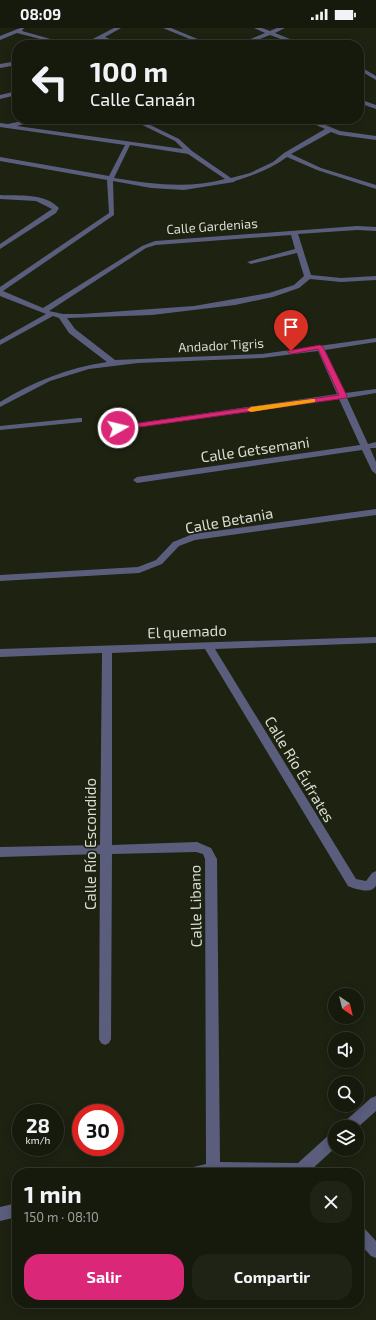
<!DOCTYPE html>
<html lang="es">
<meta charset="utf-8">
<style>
:root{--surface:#161a0d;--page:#1f2316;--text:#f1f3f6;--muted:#9ea19d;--line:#35382e;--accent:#db2777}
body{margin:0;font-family:"Exo 2",sans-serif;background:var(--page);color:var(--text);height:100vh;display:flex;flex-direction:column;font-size:15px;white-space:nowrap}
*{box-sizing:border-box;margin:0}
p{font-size:13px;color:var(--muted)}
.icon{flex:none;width:22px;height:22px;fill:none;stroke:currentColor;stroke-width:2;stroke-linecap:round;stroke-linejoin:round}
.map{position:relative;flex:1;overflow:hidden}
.details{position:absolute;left:12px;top:1140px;width:352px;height:140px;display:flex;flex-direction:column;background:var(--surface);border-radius:16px;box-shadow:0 2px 10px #0003,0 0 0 1px var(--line)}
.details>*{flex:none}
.guide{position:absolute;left:12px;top:12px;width:352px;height:84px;border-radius:16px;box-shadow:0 2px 10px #0003,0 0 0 1px var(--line);background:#161a0d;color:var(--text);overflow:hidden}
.needle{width:26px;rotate:145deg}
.fabs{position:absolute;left:328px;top:960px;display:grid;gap:8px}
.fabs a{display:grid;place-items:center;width:36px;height:36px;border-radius:50%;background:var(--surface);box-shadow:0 2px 10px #0003,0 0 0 1px var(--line);font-size:20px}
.speed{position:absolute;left:12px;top:1076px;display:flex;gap:8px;font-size:20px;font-weight:700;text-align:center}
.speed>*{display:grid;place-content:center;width:52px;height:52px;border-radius:50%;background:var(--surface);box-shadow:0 2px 10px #0003,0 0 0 1px var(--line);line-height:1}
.speed small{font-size:10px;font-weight:400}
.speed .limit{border:6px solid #d22;background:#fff;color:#111}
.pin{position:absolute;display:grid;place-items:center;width:34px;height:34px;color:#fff;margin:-41px -17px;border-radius:50% 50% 50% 0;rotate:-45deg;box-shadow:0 0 4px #0007}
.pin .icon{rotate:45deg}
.me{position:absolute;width:44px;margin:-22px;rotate:82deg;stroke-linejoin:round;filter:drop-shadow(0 0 3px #0008)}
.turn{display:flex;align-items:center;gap:14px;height:84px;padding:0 12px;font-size:18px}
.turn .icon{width:52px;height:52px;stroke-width:2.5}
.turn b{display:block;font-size:28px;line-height:34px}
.round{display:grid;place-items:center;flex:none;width:42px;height:42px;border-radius:16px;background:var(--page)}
.overview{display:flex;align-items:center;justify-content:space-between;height:68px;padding:0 12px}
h1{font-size:24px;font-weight:700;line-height:30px}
.cta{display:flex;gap:8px;margin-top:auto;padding:8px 12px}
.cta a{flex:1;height:46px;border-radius:16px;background:var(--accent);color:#fff;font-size:16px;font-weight:700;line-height:46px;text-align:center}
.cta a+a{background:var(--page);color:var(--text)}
.status{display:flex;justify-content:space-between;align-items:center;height:28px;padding:0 20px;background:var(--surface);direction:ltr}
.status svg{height:11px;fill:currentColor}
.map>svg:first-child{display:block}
</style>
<div class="status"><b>08:09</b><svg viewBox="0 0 49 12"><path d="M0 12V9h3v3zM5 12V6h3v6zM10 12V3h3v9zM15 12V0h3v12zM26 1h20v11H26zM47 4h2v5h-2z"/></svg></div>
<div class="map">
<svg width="376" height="1292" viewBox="0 0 376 1292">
<rect width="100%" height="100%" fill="#1d2211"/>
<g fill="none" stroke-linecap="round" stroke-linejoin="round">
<g fill="#5a5e7c" fill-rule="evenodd">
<polygon points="20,0 24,0 22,3 72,17 63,17 17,5 0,12 0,8"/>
<polygon points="114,0 121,0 105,9 124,17 116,17 100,11 88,17 81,17"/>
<polygon points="163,0 171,0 212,17 204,17"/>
<polygon points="254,0 262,0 270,3 277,0 285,0 275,5 305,17 297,17 270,7 244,17 236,17 265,5"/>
<polygon points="17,33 17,37 0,40 0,36"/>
<polygon points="359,38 376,48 376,52 359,42"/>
<polygon points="17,63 17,67 0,71 0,67"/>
<polygon points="359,71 376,77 376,81 359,75"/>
<path d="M31,91h12l-26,7 166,23 -8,-8 -45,-22h8l41,20 13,12 39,27 19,-5 23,-11 11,-9 41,-24 -22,-10h8l29,12 36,5v4l-37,-5 -8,-3 -40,22 30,14 55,17v4l-59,-19 -30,-13c-16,12 -33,18 -52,24l-1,1 -50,8 -33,-2 -38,-7 1,34 -111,76 40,17 99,-62 13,-5 202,-15 19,1v4l-19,-1 -59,4 13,41 30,3 35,-2v4l-35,2 -31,-3 -11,9 -26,9 -38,8 -83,10 -85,3 8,11 40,31 147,-6 114,-16v4l-51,8 20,43 31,-4v4l-29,5 21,46 8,-2v6h-6l6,14v12l-4,-3 -10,-21 -225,33 -4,-3 4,-3 223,-32 -21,-46 -221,31 -4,-2 4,-2 219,-32 -19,-43 -56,7 -124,5 -49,6 -39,12 -50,26v-5c34,-21 68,-34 107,-40l-38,-29 -10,-15 -6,-2 -53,29v-5l46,-26 -46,-18v-9l109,-74 -2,-33 -107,-19v-4l109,19 16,-31 -125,-18v-4l8,1zM130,117l58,9 37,25c-38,10 -73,5 -111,-1zM291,207l4,14 -48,13 4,2 46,-11 7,23 -10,9 -25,8 -75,13 -112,8h-19l-14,-3 97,-63 10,-3z"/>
<polygon points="211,91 219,91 227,96 222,97"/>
<path d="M0,167c19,1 45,-2 59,13l-3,5 -56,36v-5l52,-35 -16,-8 -36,-2z"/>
<polygon points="79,390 82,390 82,394 0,402 0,398"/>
<polygon points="376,481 376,487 195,512 179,518 162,536 139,545 0,553 0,547 138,539 156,532 173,514 193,506"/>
<path d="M376,609v6l-161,6 141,230 10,2 6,-8 4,-2c0,4 0,10 0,14 -3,10 -21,4 -28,1l-143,-237 -93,4v192l85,-3 14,6 6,11 3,303 78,1 32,-29 5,-1v15l-25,23 1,2h-124l2,-5 17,-4 -1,-305 -2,-5 -7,-2 -84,2 -1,185 -2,4 -4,2 -4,-2 -2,-4 1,-185 -100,3v-10l100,-2 2,-192 -102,4v-8z"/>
<polygon points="376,1068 376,1083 357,1100 341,1099 343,1095 371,1070"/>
<polygon points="17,1175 17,1189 0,1193 0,1179"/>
<polygon points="359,1198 364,1200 376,1213 376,1230 371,1228 359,1215"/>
</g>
</g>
<polygon fill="#db2777" stroke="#8e194d" points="320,317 323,319 347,368 346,370 118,402 114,400 118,398 339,367 318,321 291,326 287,323"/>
<polygon fill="#f59e0b" points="312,371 315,371 315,374 251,384 247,382 251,379"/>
<g text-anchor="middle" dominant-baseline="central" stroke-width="3.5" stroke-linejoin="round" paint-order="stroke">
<g font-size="13" fill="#d9ddd2" stroke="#1d2211">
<text transform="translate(212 198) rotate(-4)">Calle Gardenias</text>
<text transform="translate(221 317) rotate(-3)">Andador Tigris</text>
</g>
<g font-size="15" fill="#d9ddd2" stroke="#1d2211">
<text transform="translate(255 421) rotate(-8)">Calle Getsemani</text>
<text transform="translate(229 492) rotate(-10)">Calle Betania</text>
<text transform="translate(187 603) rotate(-2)">El quemado</text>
<text transform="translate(300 741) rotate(59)">Calle Río Éufrates</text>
<text transform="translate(90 816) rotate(-90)">Calle Río Escondido</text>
<text transform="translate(195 878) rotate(-91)">Calle Libano</text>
</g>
</g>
</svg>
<div class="fabs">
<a><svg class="needle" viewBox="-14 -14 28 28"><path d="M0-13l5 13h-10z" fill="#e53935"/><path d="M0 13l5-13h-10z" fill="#9ea19d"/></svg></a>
<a><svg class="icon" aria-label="sound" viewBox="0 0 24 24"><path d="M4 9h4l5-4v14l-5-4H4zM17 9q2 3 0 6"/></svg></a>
<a><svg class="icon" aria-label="search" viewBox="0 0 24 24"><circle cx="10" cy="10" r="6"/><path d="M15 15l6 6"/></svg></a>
<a><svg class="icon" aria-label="layers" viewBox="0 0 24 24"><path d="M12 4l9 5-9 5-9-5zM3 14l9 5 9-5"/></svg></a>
</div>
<div class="speed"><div>28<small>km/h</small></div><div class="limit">30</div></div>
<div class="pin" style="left:291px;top:323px;background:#d93025"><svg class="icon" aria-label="arrive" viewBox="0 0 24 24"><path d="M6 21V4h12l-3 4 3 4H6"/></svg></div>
<svg class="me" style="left:118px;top:400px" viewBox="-20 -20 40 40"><circle r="17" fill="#db2777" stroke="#fff" stroke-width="3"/><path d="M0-11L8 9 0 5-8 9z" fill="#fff"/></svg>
<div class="guide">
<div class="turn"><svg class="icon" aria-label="left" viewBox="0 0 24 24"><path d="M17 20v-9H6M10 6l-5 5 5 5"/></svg><div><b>100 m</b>Calle Canaán</div></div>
</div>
<section class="details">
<div class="overview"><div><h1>1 min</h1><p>150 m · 08:10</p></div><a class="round"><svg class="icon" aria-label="close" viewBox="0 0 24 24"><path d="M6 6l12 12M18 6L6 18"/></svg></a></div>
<div class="cta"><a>Salir</a><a>Compartir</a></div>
</section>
</div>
